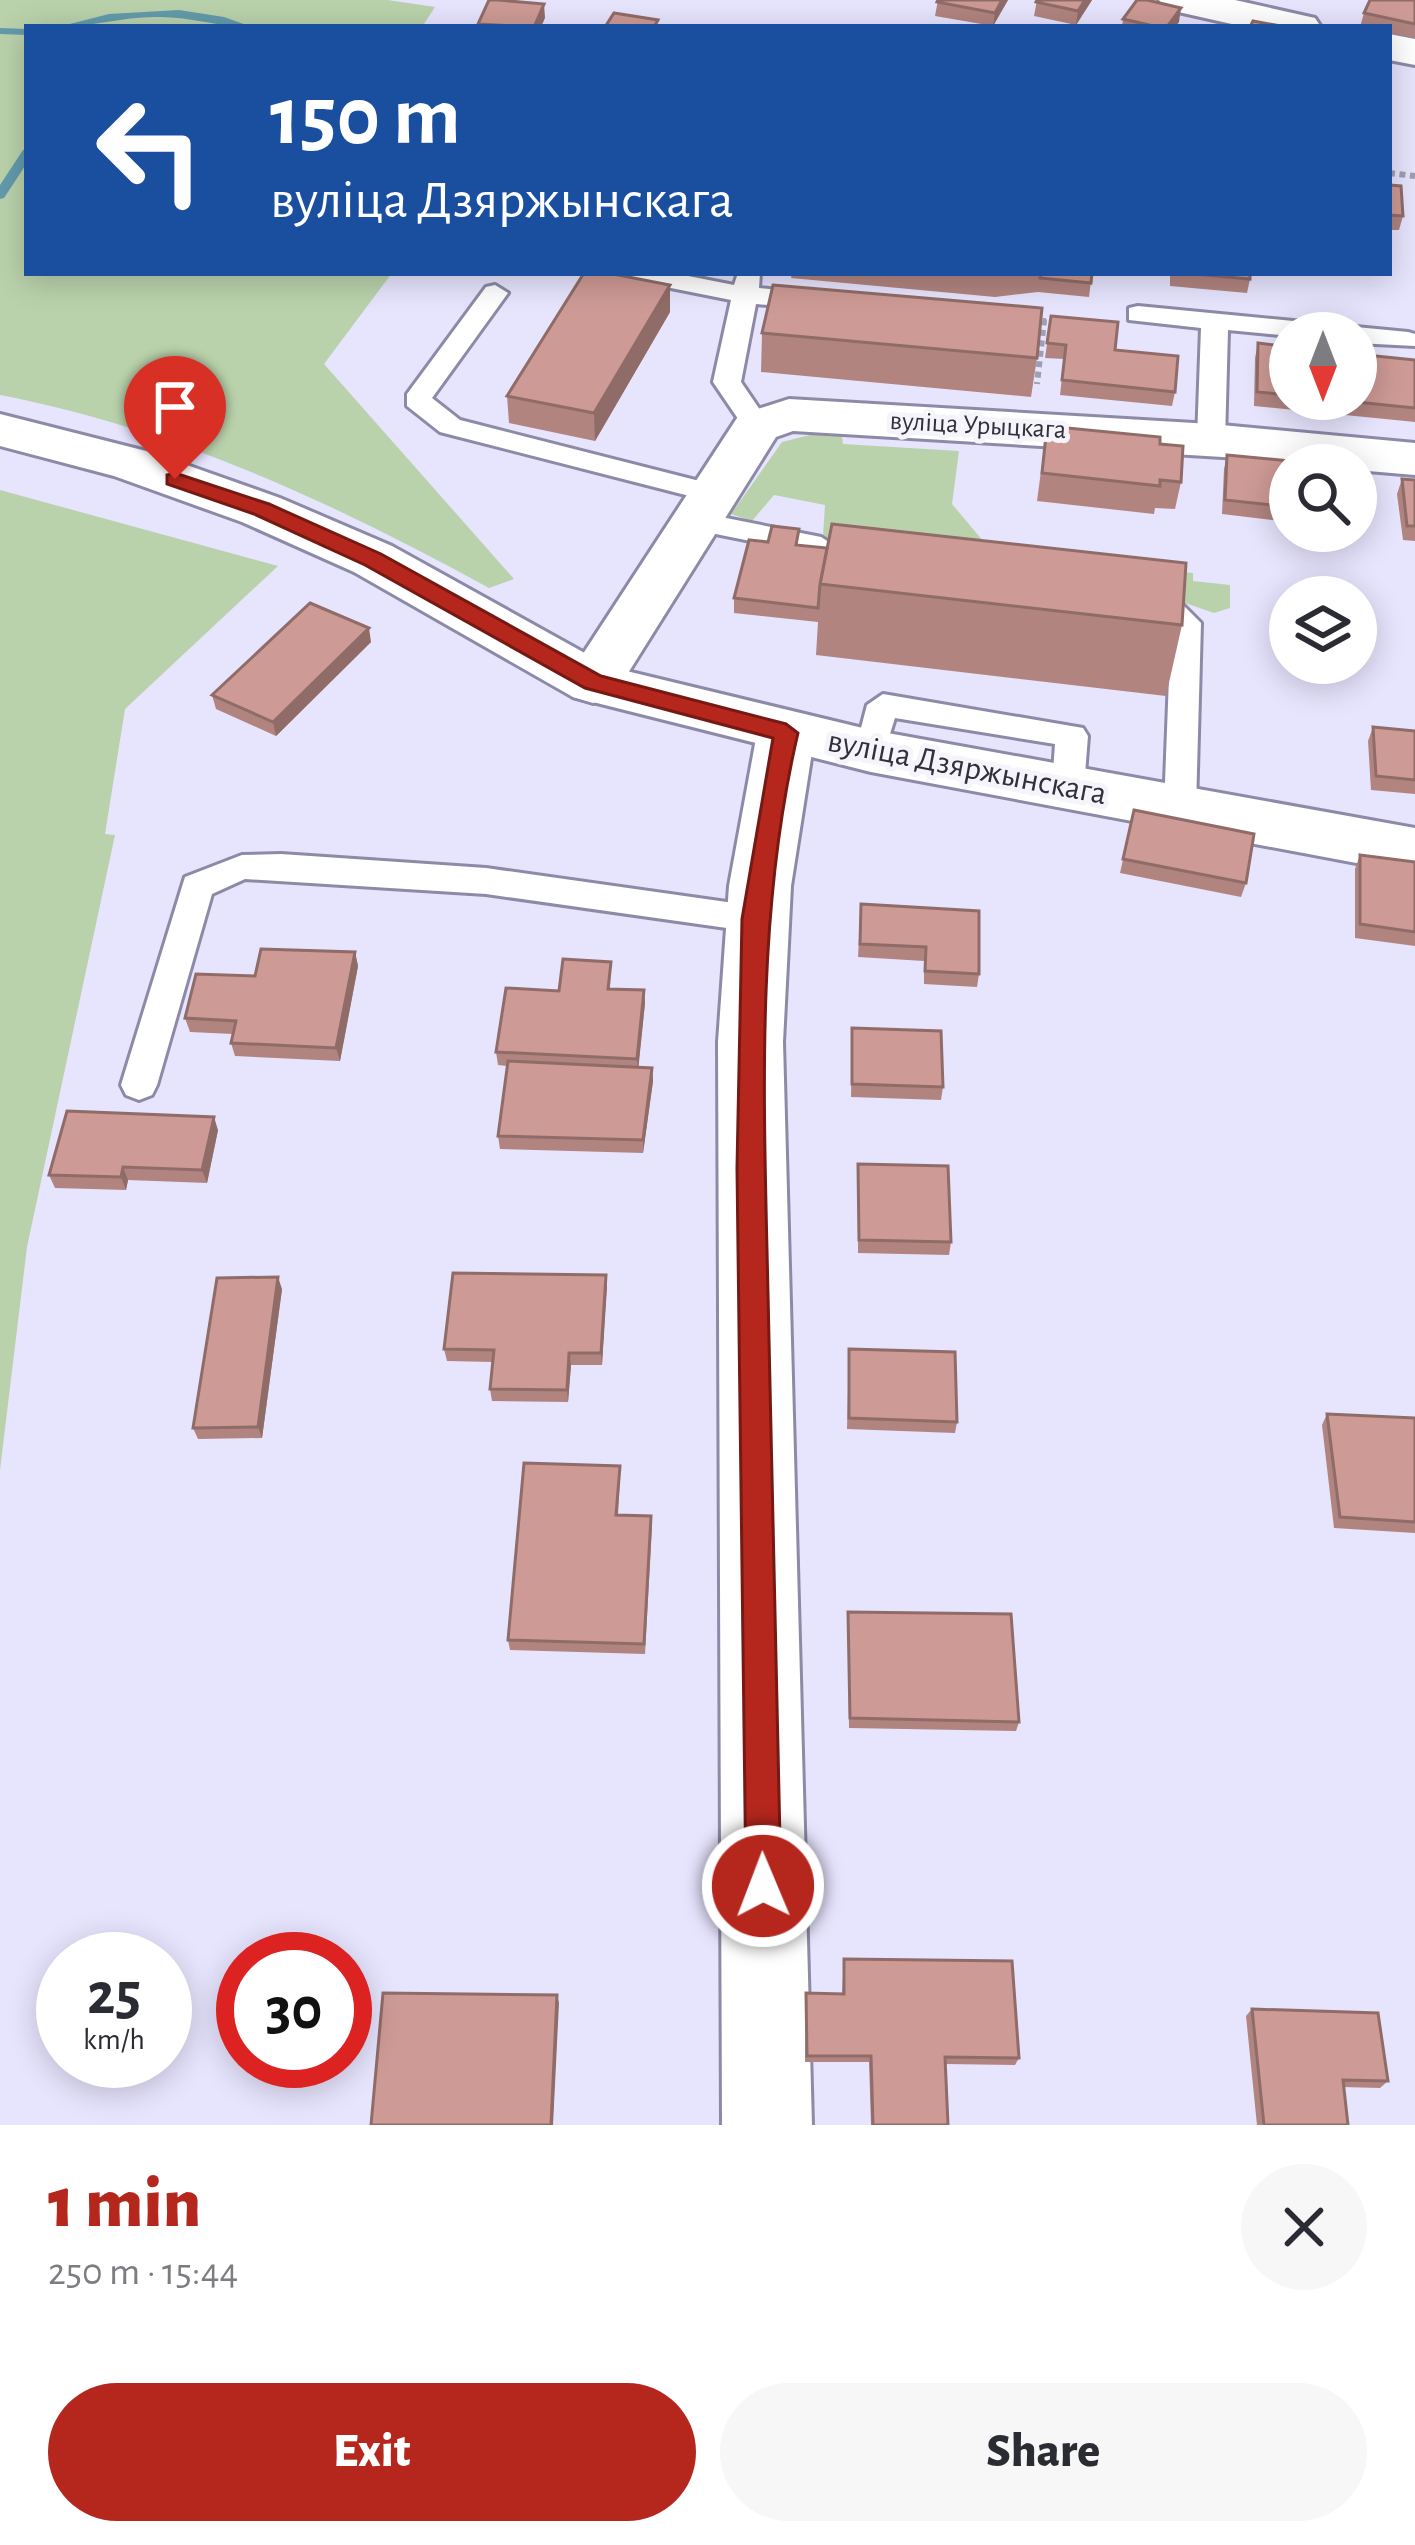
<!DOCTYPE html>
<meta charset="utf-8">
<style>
:root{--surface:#fff;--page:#f7f7f7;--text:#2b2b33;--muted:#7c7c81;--accent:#b5261d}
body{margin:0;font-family:"Alegreya Sans",sans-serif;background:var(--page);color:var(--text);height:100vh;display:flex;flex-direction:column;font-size:45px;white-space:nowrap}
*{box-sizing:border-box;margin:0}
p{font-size:39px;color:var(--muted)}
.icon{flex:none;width:66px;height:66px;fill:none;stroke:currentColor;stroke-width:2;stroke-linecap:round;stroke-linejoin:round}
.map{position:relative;height:2125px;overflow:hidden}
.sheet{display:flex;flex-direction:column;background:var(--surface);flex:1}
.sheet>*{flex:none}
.hud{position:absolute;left:24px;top:24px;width:1368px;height:252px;border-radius:0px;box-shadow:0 6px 30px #0003;background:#1a4fa0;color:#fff;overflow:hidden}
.needle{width:78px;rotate:180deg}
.tools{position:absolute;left:1269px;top:312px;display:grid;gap:24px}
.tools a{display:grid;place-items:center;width:108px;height:108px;border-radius:50%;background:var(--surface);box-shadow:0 6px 30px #0003;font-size:60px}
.speed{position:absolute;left:36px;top:1932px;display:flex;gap:24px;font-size:60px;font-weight:700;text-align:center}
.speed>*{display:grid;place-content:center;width:156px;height:156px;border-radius:50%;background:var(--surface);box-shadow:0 6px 30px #0003;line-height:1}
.speed small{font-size:30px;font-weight:400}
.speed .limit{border:18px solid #d22;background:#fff;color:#111}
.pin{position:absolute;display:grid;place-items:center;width:102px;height:102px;color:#fff;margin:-123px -51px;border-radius:50% 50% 50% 0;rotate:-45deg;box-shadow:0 0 12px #0007}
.pin .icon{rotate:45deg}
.me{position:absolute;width:132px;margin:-66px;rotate:359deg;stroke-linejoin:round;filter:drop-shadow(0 0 9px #0008)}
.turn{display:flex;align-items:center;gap:42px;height:252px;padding:0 48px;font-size:54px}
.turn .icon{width:156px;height:156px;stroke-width:2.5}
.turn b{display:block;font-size:84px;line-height:102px}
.round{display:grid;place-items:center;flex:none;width:126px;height:126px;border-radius:63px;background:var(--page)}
.headline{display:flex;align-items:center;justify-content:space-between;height:204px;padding:0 48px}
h1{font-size:72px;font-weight:800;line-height:90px;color:var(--accent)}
.button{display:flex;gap:24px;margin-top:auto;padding:24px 48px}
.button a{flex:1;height:138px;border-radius:72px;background:var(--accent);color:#fff;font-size:48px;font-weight:800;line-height:138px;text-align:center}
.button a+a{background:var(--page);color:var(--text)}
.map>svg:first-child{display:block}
</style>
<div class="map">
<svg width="1415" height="2125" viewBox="0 0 1415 2125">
<rect width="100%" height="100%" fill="#e7e4fe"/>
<g fill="#bad2ac">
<path d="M0,0h388l47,7 -13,20h-395v246h365l-68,91 190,215 -25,9c-155,-85 -314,-159 -489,-193z"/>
<polygon points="830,430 842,436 843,444 959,451 952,504 989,548 1193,573 1193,581 1230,585 1230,608 1214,613 1168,597 853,561 823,536 825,505 774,495 752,521 731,514 782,442"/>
<polygon points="0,490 278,566 125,709 105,834 115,835 27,1247 0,1470"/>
</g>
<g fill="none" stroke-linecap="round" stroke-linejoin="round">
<g fill="#639bab" fill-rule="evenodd">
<path d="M179,10l45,7 28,10c-33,0 -64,-11 -97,-10 -33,0 -64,10 -97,10l51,-13z"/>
<polygon points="0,28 27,29 27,35 0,34"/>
<polygon points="27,149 27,163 4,198 0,199 0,185 23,150"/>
</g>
<g stroke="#8d8aa7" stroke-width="6">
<g id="lane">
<polygon points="622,273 673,273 734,285 738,273 760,273 759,288 826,295 826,307 817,309 756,304 741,382 771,426 767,432 747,432 713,382 731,300 626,279"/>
<polygon points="495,285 508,293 432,398 460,420 723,487 727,493 723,499 713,502 440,432 407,406 407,394 486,287"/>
<polygon points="1138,306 1408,332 1415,334 1415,346 1356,343 1356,333 1290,336 1228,330 1225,440 1211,449 1197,440 1201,328 1129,320 1129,308"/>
<polygon points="696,512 821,537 871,569 867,576 838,574 800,551 686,528 681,521"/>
<polygon points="1143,593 1177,599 1201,623 1196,808 1180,820 1164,808 1171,626 1157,615 1132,610 1128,603 1132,596"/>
<polygon points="883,694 1083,728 1088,736 1084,787 1068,799 1057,795 1052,787 1055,744 895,718 882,759 860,759 855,751 867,705"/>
<polygon points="281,854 486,868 755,906 767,910 772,919 767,928 755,932 486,894 245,879 212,894 157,1085 152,1095 139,1100 126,1095 121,1085 185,877 242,855"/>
</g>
</g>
<g stroke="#8d8aa7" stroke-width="6">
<g id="street">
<polygon points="1159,0 1235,0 1315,18 1321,27 1245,27 1165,9"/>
<polygon points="1389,34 1415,39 1415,65 1389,60"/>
<polygon points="789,399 1211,424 1415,443 1415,475 1356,470 1356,465 793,431 776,437 613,697 593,703 573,697 564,683 739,415"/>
<polygon points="786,712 807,718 815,733 791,886 783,1042 812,2125 722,2125 718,1042 729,886 757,733 765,718"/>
</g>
</g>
<g stroke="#8d8aa7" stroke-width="6">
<polygon id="secondary" points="0,414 150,452 280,498 392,546 610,667 871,730 1415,828 1415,874 871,772 573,697 354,572 242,522 114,476 0,446"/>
</g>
<g stroke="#a09eb2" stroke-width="6" stroke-dasharray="6 4.5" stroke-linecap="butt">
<polyline points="1389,173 1415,176"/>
<polyline points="1032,320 1044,321 1037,384"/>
</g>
<use href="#lane" fill="#fff" fill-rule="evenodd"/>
<use href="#street" fill="#fff" fill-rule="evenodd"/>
<use href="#secondary" fill="#fff" fill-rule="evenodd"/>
</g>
<g fill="#b18480">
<polygon points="938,0 1008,0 993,26 935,16"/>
<polygon points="1037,0 1092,0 1076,25 1034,16"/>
<polygon points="1415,0 1415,38 1389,33 1389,27 1360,27 1364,13"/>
<polygon points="1123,19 1179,22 1175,27 1122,27"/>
<polygon points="1389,185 1403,216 1399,230 1389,230"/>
<polygon points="792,273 1092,273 1089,297 1038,292 995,297 791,278"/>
<polygon points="1170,273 1250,273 1250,279 1247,293 1170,286"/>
<polygon points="670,312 595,441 509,423 507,396"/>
<polygon points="1051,316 1115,350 1175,392 1172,406 1060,395 1064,359 1045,358"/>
<polygon points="762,333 1037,358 1031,397 761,372"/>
<polygon points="1258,343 1290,347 1290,399 1356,399 1415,360 1415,422 1254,406 1255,358"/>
<polygon points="1047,426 1160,444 1181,482 1175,509 1155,508 1154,514 1037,501"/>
<polygon points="1227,455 1290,465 1290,522 1222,514 1224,469"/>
<polygon points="1402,479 1415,480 1415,541 1403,540 1397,494"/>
<polygon points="798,545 1182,625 1166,696 816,655 818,622 734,613 734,598"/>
<polygon points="371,642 276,736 216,709 212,695"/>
<polygon points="1373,727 1415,731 1415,794 1371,790 1368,741"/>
<polygon points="1134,810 1246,883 1241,897 1120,873"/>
<polygon points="1360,855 1415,862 1415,946 1355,938 1355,869"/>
<polygon points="861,904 979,974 977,987 924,984 924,961 858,957"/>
<polygon points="355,952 358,966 340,1061 235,1056 231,1043 233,1034 190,1032 185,1018"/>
<polygon points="611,962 610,989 644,990 645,1003 638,1067 652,1068 653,1081 643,1153 500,1149 498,1136 507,1066 498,1065 496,1052 559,991"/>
<polygon points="852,1028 943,1087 941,1100 851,1097"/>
<polygon points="218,1130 207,1183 128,1180 126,1190 55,1188 49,1175"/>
<polygon points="858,1164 951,1242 949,1255 858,1253"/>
<polygon points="606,1275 602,1365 571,1365 568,1402 492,1401 490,1389 493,1362 447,1361 444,1349"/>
<polygon points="282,1289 262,1438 198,1439 193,1428"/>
<polygon points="849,1349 957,1422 955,1433 847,1429"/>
<polygon points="1327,1414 1415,1418 1415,1533 1334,1528 1322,1425"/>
<polygon points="620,1477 618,1515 652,1527 645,1654 510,1650 508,1640"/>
<polygon points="848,1612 1019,1722 1016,1731 849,1728"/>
<polygon points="844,1959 1019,2058 1015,2065 945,2064 948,2125 871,2125 869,2062 805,2062 806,1993 842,1994"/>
<polygon points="1252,2009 1388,2081 1380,2088 1343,2087 1348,2125 1257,2125 1246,2016"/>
</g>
<g fill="#906c68">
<polygon points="1002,0 1008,0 993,26 995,13"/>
<polygon points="1085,0 1092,0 1076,25 1078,11"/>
<polygon points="544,4 545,18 541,27 534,27"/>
<polygon points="1181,8 1179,22 1175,27 1167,27"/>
<polygon points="670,285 670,312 595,441 594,413"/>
<polygon points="369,628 371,642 276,736 273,722"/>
<polygon points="355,952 358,966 340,1061 336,1048"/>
<polygon points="644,990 645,1003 638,1072 637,1059"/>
<polygon points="652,1068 653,1081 643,1153 643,1140"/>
<polygon points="214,1117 218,1130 207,1183 202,1170"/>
<polygon points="123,1167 128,1180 126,1190 121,1177"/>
<polygon points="606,1275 607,1287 602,1365 601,1353"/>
<polygon points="278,1277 282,1289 262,1438 258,1427"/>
<polygon points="569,1353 571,1365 568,1402 567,1390"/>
<polygon points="557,1995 559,2003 553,2125 551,2125"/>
</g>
<g fill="#ce9a95" stroke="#906c68" stroke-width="3">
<polygon points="489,0 498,0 544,4 534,27 478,24"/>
<polygon points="938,0 1002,0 995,13 937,2"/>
<polygon points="1037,0 1085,0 1078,11 1036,2"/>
<polygon points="1137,0 1147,0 1181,8 1167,27 1158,27 1123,19"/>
<polygon points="1370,0 1415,0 1415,24 1364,13"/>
<polygon points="614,13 658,20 654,27 605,27"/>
<polygon points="1253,21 1286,27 1250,27"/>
<polygon points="1389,185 1401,186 1403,216 1389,215"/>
<polygon points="584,273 608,273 670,285 594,413 507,396"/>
<polygon points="1041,273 1092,273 1091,283 1040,278"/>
<polygon points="1185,273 1250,273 1250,279"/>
<polygon points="773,285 1042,308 1037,358 762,333"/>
<polygon points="1051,316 1118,322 1115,350 1178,356 1175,392 1062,380 1066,345 1047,343"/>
<polygon points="1258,343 1290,347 1290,395 1257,392"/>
<polygon points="1356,354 1415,360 1415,408 1327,399 1356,399"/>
<polygon points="1047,426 1160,437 1160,444 1183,446 1181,482 1160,480 1160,486 1042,473"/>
<polygon points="1227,455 1311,463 1311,465 1290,465 1290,507 1225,500"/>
<polygon points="1402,479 1415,480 1415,526 1407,526"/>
<polygon points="832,524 1186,563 1182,625 820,584"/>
<polygon points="772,526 799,529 796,545 827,548 820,584 818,608 734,598 749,540 768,542"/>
<polygon points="310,603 369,628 273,722 212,695"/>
<polygon points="1373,727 1415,731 1415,780 1376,776"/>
<polygon points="1134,810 1254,834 1246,883 1123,859"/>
<polygon points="1360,855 1415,862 1415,932 1360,924"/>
<polygon points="861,904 979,911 979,974 925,971 926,947 860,944"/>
<polygon points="261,949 355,952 336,1048 231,1043 236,1021 185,1018 196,974 255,976"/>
<polygon points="563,959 611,962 608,989 644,990 637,1059 496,1052 506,988 559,991"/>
<polygon points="852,1028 941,1031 943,1087 852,1084"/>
<polygon points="508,1061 652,1068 643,1140 498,1136"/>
<polygon points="67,1111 214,1117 202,1170 123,1167 121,1177 49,1175"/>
<polygon points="858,1164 948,1166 951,1242 859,1240"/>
<polygon points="453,1273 606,1275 601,1353 569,1353 567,1390 490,1389 494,1350 444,1349"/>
<polygon points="278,1277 258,1427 193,1428 217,1278"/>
<polygon points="849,1349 955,1352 957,1422 849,1418"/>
<polygon points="1327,1414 1415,1418 1415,1522 1340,1517"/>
<polygon points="524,1463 620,1466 616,1515 651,1516 644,1644 508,1640"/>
<polygon points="848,1612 1011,1614 1019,1722 850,1718"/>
<polygon points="844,1959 1012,1961 1019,2058 945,2057 948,2125 873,2125 871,2056 807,2056 806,1993 844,1994"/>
<polygon points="383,1993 557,1995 551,2125 371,2125"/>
<polygon points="1252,2009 1378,2013 1388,2081 1343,2080 1348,2125 1264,2125"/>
</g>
<path fill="#b5261d" stroke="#761913" stroke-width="3" d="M175,473l94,31 112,50 220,122 185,48 12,9c-43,183 -34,374 -30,561 4,197 9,395 13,592l-5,12 -13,5 -12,-5 -5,-12 -9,-718 5,-249 31,-181 -188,-50 -220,-123 -111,-51 -87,-30v-9z"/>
<g text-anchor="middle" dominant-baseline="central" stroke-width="10" stroke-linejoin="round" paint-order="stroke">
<g font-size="27" fill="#302f3b" stroke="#f5f4fb">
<text transform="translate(978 425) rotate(3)">вуліца Урыцкага</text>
</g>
<g font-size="33" fill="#302f3b" stroke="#f5f4fb">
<text transform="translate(967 768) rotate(11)">вуліца Дзяржынскага</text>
</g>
</g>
</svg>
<div class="tools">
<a><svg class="needle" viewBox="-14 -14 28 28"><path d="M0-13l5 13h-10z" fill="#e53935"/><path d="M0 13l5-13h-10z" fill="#7c7c81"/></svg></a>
<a><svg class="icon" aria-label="search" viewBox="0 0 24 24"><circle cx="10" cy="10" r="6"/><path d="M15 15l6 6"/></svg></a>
<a><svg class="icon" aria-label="layers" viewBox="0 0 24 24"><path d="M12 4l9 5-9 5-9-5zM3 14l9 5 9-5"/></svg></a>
</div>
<div class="speed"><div>25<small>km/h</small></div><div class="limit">30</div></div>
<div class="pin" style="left:175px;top:479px;background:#d93025"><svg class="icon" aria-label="arrive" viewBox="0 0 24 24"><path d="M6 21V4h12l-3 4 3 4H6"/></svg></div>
<svg class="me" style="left:763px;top:1886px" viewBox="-20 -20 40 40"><circle r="17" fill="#b5261d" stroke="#fff" stroke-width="3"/><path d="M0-11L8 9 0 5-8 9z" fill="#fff"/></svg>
<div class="hud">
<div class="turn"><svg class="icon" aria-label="left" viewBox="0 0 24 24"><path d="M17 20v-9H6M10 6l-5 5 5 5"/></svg><div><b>150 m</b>вуліца Дзяржынскага</div></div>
</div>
</div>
<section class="sheet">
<div class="headline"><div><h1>1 min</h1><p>250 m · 15:44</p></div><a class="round"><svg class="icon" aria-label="close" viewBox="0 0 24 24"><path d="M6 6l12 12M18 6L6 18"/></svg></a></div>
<div class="button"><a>Exit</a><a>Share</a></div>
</section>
